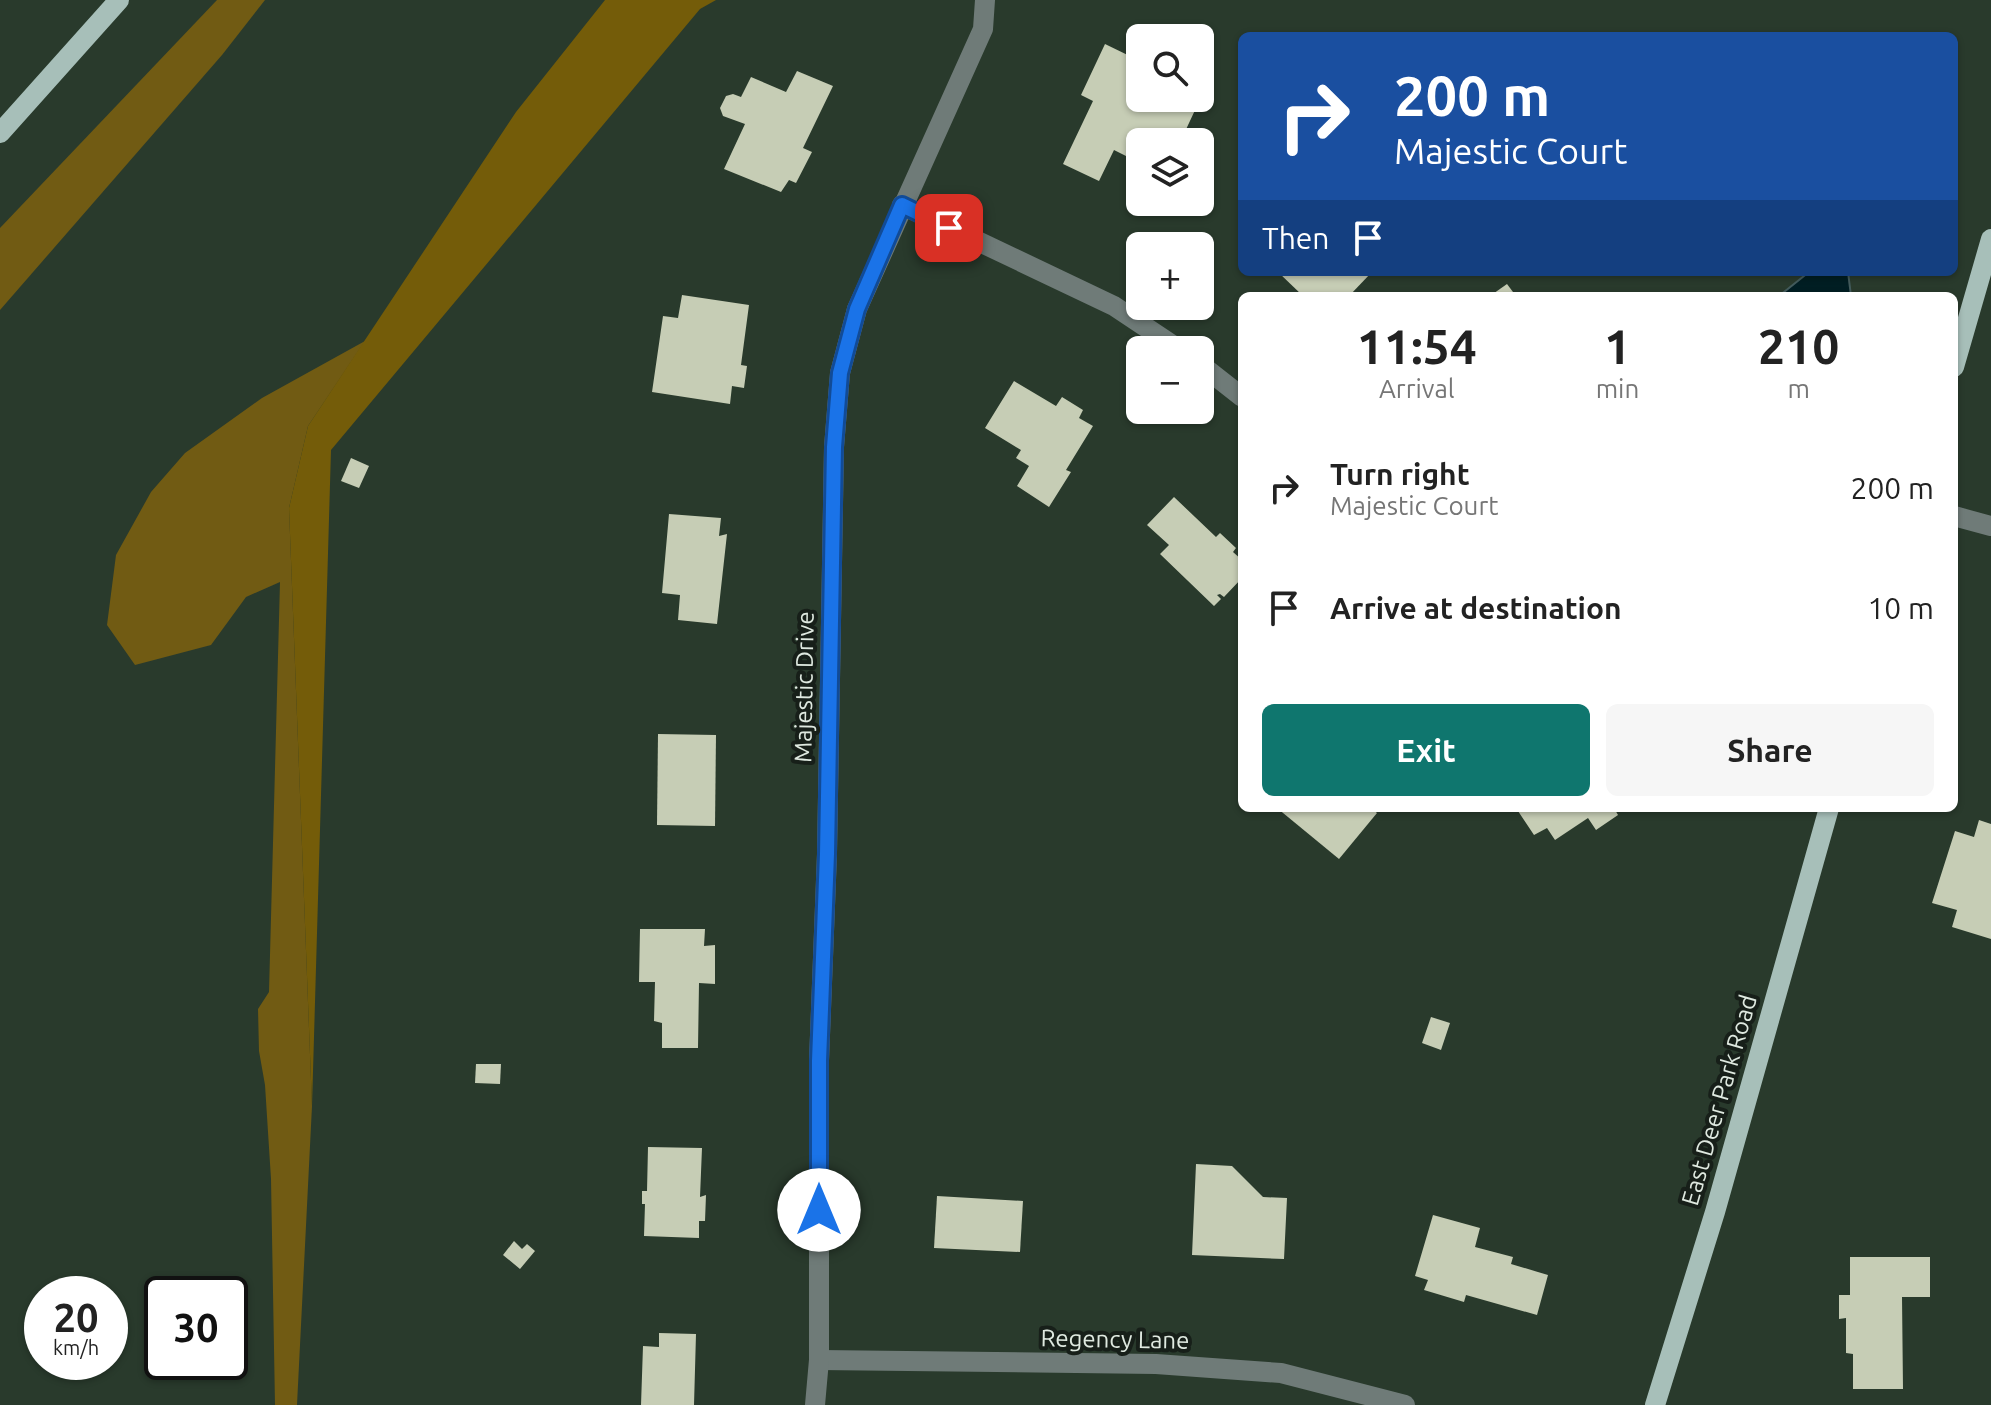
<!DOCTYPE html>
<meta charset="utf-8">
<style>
:root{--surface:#fff;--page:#f6f6f6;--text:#222;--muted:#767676;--accent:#0f766e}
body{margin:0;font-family:Ubuntu,sans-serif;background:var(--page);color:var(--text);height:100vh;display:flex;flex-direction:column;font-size:30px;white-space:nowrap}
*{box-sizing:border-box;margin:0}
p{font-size:26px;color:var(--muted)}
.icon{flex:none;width:44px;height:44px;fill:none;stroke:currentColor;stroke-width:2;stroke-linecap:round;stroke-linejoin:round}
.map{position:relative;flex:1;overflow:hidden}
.side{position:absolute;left:1238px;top:292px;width:720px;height:520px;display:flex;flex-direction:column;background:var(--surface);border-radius:12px;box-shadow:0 2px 6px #0004}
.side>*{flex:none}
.hud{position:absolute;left:1238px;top:32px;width:720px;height:244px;border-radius:12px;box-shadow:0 2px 6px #0004;background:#1a4fa0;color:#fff;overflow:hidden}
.fabs{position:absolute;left:1126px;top:24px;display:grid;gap:16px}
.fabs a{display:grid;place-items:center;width:88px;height:88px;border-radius:12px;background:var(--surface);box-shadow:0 2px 6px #0004;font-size:40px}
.speed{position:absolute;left:24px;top:1276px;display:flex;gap:16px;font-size:40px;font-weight:700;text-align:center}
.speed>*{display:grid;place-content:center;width:104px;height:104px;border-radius:50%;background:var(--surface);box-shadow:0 2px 6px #0004;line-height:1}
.speed small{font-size:20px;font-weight:400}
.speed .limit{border:4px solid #111;border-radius:12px;background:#fff;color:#111}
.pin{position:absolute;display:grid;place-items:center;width:68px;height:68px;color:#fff;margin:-34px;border-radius:16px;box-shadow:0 4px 12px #0006}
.me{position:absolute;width:88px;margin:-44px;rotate:0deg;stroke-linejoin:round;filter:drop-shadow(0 0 6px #0008)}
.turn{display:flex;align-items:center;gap:28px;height:168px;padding:0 24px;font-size:36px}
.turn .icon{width:104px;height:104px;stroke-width:2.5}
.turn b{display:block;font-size:56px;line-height:68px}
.then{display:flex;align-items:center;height:76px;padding:0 24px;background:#0003;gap:16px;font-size:30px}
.eta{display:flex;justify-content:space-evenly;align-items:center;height:136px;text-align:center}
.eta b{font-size:48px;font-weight:600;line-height:56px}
.button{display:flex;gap:16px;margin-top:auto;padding:16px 24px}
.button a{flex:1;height:92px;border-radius:12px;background:var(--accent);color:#fff;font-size:32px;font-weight:600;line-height:92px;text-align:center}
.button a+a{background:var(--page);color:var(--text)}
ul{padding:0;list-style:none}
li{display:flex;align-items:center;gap:24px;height:120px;padding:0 24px}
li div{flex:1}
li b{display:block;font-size:30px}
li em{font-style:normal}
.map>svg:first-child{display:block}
</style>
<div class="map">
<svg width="1991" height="1405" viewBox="0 0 1991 1405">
<rect width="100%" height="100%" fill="#293a2c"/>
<g fill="#715b13">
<polygon points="217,0 265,0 222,55 0,310 0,228"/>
<polygon points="365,341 308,426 289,508 312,1106 297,1405 275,1405 271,1179 265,1085 259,1051 258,1009 269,992 280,582 246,597 211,645 135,665 107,625 116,555 151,492 185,453 262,398"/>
</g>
<polygon fill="#745c09" points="605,0 716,0 700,9 331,450 312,1106 289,508 308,426 516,112"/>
<polygon fill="#001e23" stroke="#435b5c" stroke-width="2" points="1809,272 1848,272 1851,296 1779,296"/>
<g fill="#c6cdb5">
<polygon points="1105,44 1140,61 1140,98 1175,98 1196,108 1182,138 1168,131 1162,142 1140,142 1140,163 1114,150 1099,181 1063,164 1093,101 1081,95"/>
<polygon points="797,71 833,86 803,148 812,152 796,183 789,180 781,192 724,169 745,124 723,116 720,108 726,96 733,94 741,97 751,77 786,92"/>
<polygon points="1278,272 1372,272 1349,296 1303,296"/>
<polygon points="1507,284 1516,296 1490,296"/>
<polygon points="682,295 749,305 741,365 747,366 744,388 732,386 730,404 652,392 663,316 678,318"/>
<polygon points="1014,381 1056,406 1062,397 1083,410 1079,418 1093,426 1066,470 1071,472 1049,507 1017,486 1029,466 1016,458 1021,450 985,428"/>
<polygon points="351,458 369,466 359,488 341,481"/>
<polygon points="1174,497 1216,537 1220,533 1236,548 1233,552 1242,560 1242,578 1224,597 1220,594 1217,595 1221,599 1214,606 1160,554 1169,545 1147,525"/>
<polygon points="669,514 721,518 719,536 727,534 717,624 678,620 680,595 662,593"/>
<polygon points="658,734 716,735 715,826 657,825"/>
<polygon points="1277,808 1371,808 1377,813 1339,859"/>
<polygon points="1516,808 1614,808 1618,815 1596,830 1588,818 1555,840 1547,828 1534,835"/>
<polygon points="1979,820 1991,824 1991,939 1952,927 1957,910 1932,903 1955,831 1974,837"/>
<polygon points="640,929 705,929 704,946 715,945 715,984 699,983 698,1048 662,1048 662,1023 654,1021 655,982 639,982"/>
<polygon points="1431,1017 1450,1023 1441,1050 1422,1043"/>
<polygon points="476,1064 501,1064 500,1084 475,1083"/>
<polygon points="648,1147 702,1148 700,1197 706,1195 705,1221 699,1221 699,1238 644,1236 645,1204 642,1204 642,1191 647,1191"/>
<polygon points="1196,1164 1232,1166 1263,1197 1287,1198 1284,1259 1192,1255"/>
<polygon points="937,1196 1023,1201 1020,1252 934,1248"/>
<polygon points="1433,1215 1480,1228 1475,1247 1513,1257 1511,1264 1548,1275 1537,1315 1466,1295 1464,1302 1424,1290 1428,1280 1415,1276"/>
<polygon points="514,1241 522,1249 527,1244 535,1251 520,1269 503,1255"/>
<polygon points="1850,1257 1930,1257 1930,1297 1902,1297 1903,1389 1853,1389 1853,1354 1846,1353 1846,1318 1839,1319 1839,1295 1850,1295"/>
<polygon points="659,1333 696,1334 694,1405 641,1405 643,1346 659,1347"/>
</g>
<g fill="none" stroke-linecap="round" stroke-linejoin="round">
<g stroke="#6f7b78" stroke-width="20">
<polyline points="902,205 1114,306 1180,350"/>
<polyline points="1200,364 1242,397"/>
<polyline points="1954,516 1991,526"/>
<polyline points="819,1360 1156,1364 1281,1373 1405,1405"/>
<polyline points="815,1405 819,1360 819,1061 827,854 834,447 840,373 857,309 983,29 985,0"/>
</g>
<g stroke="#a7bfb9" stroke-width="20">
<polyline points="0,133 119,0"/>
<polyline points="1954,367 1991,239"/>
<polyline points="1655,1405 1715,1212 1829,808"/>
</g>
</g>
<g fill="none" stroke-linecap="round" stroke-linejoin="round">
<g stroke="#114b97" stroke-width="20">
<polyline id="route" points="819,1210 819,1061 827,854 834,447 840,373 857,309 902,205 949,228"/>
</g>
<use href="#route" stroke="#1a73e8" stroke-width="14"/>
</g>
<g text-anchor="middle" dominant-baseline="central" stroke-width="8" stroke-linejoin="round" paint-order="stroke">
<g font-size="24" fill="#dfe9e0" stroke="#171f19">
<text transform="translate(804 687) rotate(-89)">Majestic Drive</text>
<text transform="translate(1719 1100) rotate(-74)">East Deer Park Road</text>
<text transform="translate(1115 1339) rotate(1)">Regency Lane</text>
</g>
</g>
</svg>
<div class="fabs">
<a><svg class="icon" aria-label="search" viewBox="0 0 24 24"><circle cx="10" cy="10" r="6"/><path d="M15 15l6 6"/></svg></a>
<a><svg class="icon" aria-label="layers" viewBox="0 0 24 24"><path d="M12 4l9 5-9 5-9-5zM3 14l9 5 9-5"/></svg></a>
<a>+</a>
<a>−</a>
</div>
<div class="speed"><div>20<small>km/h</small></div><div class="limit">30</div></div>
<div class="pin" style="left:949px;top:228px;background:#d93025"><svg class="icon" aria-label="arrive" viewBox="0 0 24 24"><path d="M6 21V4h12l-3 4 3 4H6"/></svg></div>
<svg class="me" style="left:819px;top:1210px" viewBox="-20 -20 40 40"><circle r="19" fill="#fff"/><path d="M0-13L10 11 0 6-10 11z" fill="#1a73e8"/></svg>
<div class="hud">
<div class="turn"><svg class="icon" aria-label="right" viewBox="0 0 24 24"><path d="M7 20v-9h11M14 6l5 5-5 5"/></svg><div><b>200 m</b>Majestic Court</div></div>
<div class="then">Then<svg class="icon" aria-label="arrive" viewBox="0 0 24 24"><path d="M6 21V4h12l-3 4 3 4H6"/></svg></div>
</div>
<section class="side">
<div class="eta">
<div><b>11:54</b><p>Arrival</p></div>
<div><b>1</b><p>min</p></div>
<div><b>210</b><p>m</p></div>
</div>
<ul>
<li><svg class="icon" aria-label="right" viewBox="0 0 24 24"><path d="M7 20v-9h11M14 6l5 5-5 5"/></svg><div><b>Turn right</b><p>Majestic Court</p></div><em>200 m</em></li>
<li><svg class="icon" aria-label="arrive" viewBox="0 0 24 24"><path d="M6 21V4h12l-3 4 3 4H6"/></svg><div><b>Arrive at destination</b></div><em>10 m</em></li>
</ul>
<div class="button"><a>Exit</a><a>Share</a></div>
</section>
</div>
